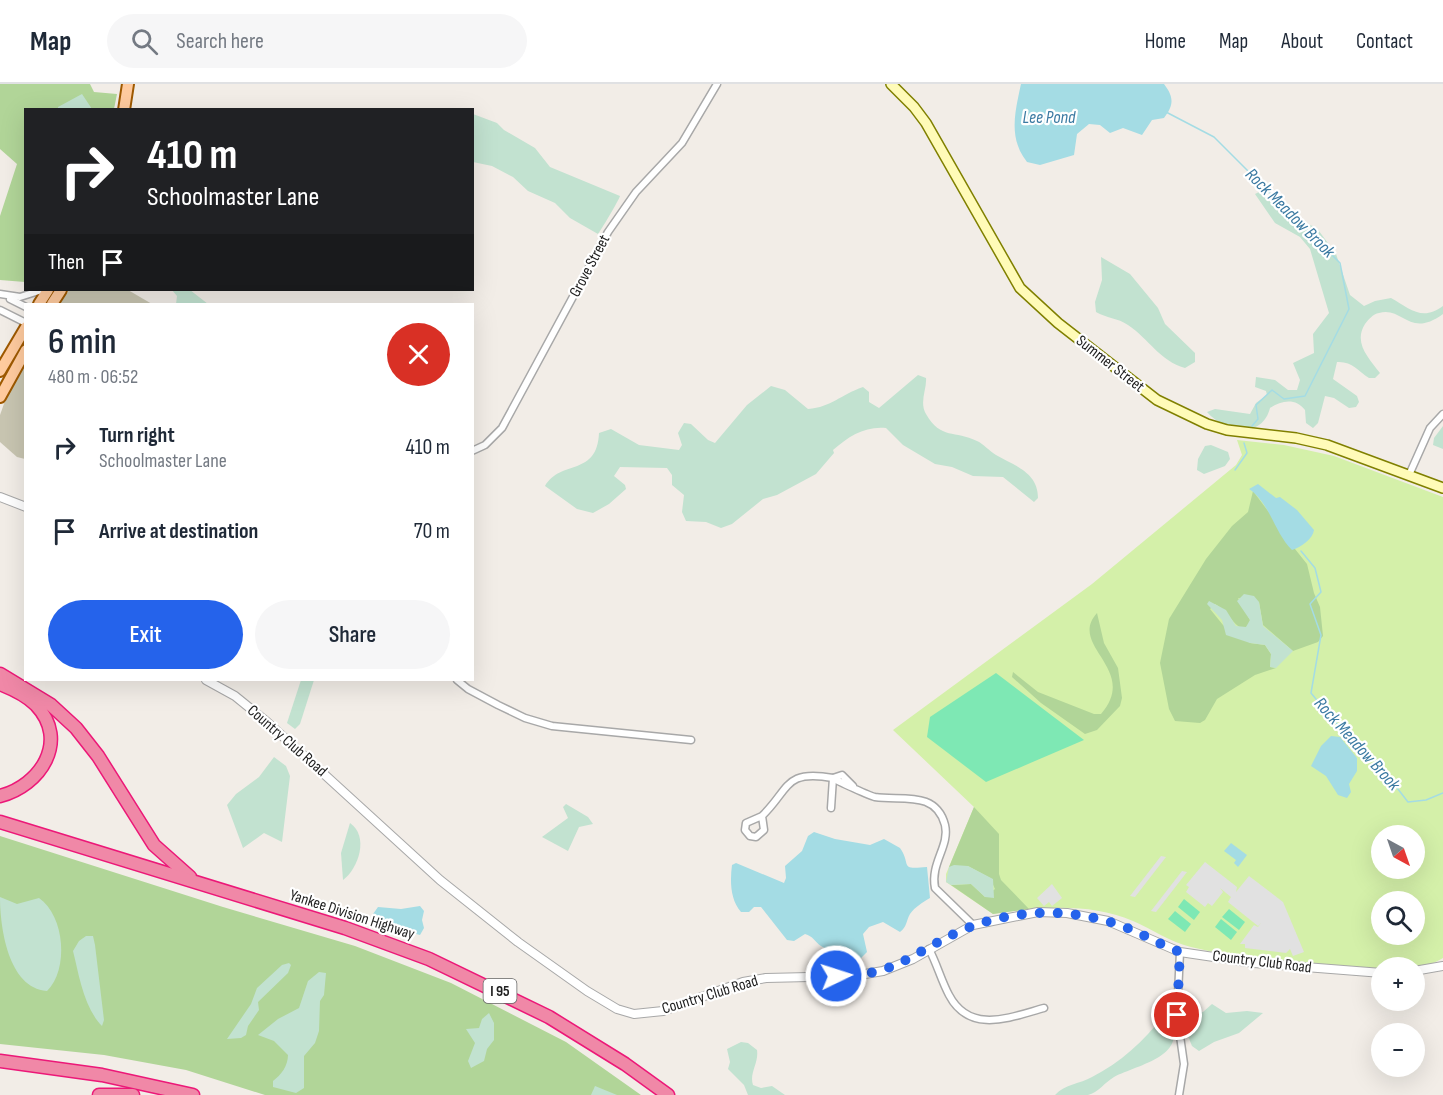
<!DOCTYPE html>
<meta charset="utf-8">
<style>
:root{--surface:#fff;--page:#f6f6f7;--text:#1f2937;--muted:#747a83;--line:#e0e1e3;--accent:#2563eb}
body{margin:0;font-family:"Sofia Sans Condensed",sans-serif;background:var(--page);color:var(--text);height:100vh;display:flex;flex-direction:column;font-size:22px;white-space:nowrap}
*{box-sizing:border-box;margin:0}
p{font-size:20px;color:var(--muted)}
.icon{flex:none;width:33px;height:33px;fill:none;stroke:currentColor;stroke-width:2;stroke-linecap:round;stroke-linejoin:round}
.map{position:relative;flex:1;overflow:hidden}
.side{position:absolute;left:24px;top:219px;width:450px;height:378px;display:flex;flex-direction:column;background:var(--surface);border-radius:0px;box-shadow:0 6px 24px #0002}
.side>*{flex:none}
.top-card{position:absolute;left:24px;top:24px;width:450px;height:183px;border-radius:0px;box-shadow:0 6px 24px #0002;background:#202124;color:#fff;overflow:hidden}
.needle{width:39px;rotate:140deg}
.fabs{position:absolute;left:1371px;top:741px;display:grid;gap:12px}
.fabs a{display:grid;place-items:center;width:54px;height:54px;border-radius:50%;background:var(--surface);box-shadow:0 6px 24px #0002;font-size:30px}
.pin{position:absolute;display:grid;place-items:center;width:51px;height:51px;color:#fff;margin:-26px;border:3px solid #fff;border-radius:50%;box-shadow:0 2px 6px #0007}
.me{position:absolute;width:66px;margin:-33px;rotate:86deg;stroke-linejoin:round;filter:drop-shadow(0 0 4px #0008)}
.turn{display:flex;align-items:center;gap:21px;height:126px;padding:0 24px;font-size:27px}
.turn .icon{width:78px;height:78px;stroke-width:2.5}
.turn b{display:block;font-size:42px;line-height:51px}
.then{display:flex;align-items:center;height:57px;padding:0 24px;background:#0003;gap:12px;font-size:22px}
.round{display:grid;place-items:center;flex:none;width:63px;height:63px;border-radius:32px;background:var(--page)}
.overview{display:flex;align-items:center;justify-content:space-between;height:102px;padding:0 24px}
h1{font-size:36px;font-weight:600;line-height:45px}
.cta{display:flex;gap:12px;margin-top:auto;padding:12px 24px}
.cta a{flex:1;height:69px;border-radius:36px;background:var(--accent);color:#fff;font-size:24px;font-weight:600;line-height:69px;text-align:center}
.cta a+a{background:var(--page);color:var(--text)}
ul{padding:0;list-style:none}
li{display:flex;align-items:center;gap:18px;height:84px;padding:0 24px}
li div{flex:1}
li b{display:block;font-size:22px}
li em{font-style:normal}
header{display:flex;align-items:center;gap:36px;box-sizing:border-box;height:84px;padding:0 30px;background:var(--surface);border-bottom:2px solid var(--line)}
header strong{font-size:28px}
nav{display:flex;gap:33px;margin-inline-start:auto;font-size:21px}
.search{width:420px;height:54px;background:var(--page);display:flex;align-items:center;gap:15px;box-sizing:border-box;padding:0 21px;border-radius:33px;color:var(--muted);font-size:22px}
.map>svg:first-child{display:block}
</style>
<header>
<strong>Map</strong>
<div class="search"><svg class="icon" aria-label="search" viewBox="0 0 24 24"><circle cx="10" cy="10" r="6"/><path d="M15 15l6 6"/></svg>Search here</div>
<nav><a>Home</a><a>Map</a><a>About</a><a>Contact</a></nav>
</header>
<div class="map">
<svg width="1443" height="1011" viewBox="0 0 1443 1011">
<rect width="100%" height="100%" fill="#f2ede7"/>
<g fill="#c8c5b1">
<polygon points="69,206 128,206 152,220 60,220"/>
<polygon points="25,280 25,375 17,373 0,358 0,331 5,317"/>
</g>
<path fill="#d4f0a9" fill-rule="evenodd" d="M1237,356l47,5 50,11 109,41v461c-19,12 -40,10 -61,10l-1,2c-62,-4 -128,-8 -190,-23 -21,-5 -39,-18 -58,-26 -45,-19 -93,-14 -140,-7l-47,-32v-8l28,-67 -81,-77 199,-146 144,-119 6,-10zM1382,752h32v32h-32zM1382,818h32v32h-32z"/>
<g fill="#b1d598">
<polygon points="0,0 90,0 94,8 117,10 114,25 26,26 25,198 0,196 0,132 17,80 0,65"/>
<path d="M1253,407l21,28 14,26 7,4 12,15 7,29 6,14 3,29 -5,6 -25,9 -30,-26 -4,-23 -21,-4 12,22 -1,6 -7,2c-9,-3 -14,-17 -27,-24l-5,5 13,16 27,18 15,2 6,9 -1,13 6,1 -21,7 -38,24 -12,21 -5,3 -25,-2 -6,-12 -9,-46 9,-44 37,-60 26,-33 16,-14z"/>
<path d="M1097,529l7,30 14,25 4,30 -2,8 -23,24 -12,4 -44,-31 -29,-26 1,-5 25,20 56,22h7c39,-45 -34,-68 -4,-101z"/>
<polygon points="974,723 999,750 999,790 1001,796 1029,825 993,830 951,801 971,800 985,813 995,805 990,794 968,782 949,783"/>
<polygon points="0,752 223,823 355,862 451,899 566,958 641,1011 265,1011 186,986 104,971 0,960"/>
</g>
<g fill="#c2e2d0">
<polygon points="82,10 92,25 58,25 58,23"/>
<path d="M473,30l24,9 7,7 31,18 15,19 70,29c-1,4 -20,36 -22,38l-28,-16 -15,-15 -27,-12 -15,-14 -21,-11 -19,-4z"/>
<path d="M1259,108l34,28 23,7 20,27 14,41 14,11 11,-5 16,-3c18,10 31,24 52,8v8c-34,25 -40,-8 -64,-1 -6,1 -11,7 -14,11 -12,19 4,34 15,49l-5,5h-6c-11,-7 -17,-17 -32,-16l-4,17 24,17 2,6 -3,5 -7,1 -15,-10 -9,-2 -7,27 -5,5 -7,-5 -1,-13c-9,-12 -23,-10 -35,-2 -8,32 -46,24 -63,4l8,-3 35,5 6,-11 11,-8 -1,-4 -11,-4 1,-10 19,3 13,10h9l3,-10 -7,-17 21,-10 -1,-19 16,-21 -19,-64 -10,-12 -25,-14 -20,-29z"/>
<path d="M1101,173l29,17 28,34 7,16 30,29v9l-10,6c-25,-7 -36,-29 -57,-43 -10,-7 -22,-7 -32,-13l-1,-10 7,-22z"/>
<polygon points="172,206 190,206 208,220 176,220 177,212"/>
<path d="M918,291l8,3c1,11 -7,24 0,36 15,26 29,16 51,27 7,3 12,10 19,14 19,11 42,17 42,43l-4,4 -31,-25 -30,-1 -21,-9 -17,-3 -32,-19 -17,-17c-21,-2 -37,8 -53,22l1,3 -18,21 -39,21 -14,4 -31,25 -11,4 -15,-6 -20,-1 -4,-9 2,-17 -12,-10v-10l-5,-7 -47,-1 -6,9 11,9 1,4 -17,15 -16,9 -16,-4 -32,-23c16,-27 52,-9 54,-53l12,-4 28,16 40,5 3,-5 -4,-12 6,-10 7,1 17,16 7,3 32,-38 24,-19 14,4 23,19c24,-2 32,-14 55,-22l6,5v10l10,6z"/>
<polygon points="1443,342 1443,365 1433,361 1434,354"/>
<polygon points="1211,361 1228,368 1230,375 1225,382 1204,390 1197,386 1198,375 1205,362"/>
<polygon points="1244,510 1254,512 1259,518 1263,542 1293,567 1276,584 1270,583 1271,570 1265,561 1250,559 1226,551 1222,536 1207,520 1209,517 1226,526 1236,542 1246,543 1250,536 1237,517"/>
<polygon points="301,596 314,596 300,640 295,645 287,639"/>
<polygon points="274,673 286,682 290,692 282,758 264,749 243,764 227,721 236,710 259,693"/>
<polygon points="566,720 588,733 593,740 579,743 568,767 542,753 568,734 563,723"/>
<path d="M350,739c19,13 9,45 -7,57l-2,-27z"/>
<polygon points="954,781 968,782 993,795 994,814 985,813 971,800 951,801 946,798 949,783"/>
<path d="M0,813l17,7 22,-6c26,18 30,72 8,93 -39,-3 -47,-64 -47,-94z"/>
<path d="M86,852h7l2,9 9,75 -2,6c-18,-18 -23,-51 -29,-75l6,-10z"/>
<polygon points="289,879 291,881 288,889 258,918 259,926 248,942 246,951 241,954 227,955 251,920 257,904 282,881"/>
<path d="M319,888l7,1 -2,22 -4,6 -1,30 -4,12 -11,13v32l-8,5 -23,-6v-6c8,-6 15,-15 15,-26l-14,-14 -16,-6 20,-16 21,-11 9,-27z"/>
<polygon points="1212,920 1226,929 1247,927 1263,929 1239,949 1214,958 1199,967 1192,962 1184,942 1189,930 1203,928"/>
<polygon points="489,929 494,939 494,956 487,965 484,977 471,984 468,977 475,959 466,945 479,944 482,935"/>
<path d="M1163,932h5c24,40 -29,48 -54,61 -9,5 -16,16 -26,18 -11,0 -22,0 -33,0 10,-11 25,-11 37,-18 28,-14 53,-37 71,-61z"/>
<path d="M741,958l7,1 9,7c2,13 -8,23 -4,35l8,3 11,-2 13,9h-37l-4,-10 -16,-16 2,-7 -3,-13z"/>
<polygon points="595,1002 617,1011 591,1011"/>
</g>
<g fill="#7ee8b4">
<polygon points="996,589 1084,656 986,698 927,653 930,633"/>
<polygon points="1184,815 1200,828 1194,836 1178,823"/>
<polygon points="1229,825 1245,838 1239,846 1222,833"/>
<polygon points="1175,827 1191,840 1185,848 1168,835"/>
<polygon points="1221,835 1237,848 1231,856 1215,843"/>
</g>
<g fill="#e1e1e1">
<polygon points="1161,772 1166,773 1135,813 1130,812"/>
<polygon points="1205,778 1237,803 1236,808 1249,792 1283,818 1304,868 1293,872 1290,865 1286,869 1245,864 1245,860 1240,860 1254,841 1258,843 1261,839 1258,842 1228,818 1231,813 1220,804 1223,808 1212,822 1208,819 1205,823 1186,808 1189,803 1186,801"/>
<polygon points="1182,787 1187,788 1156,828 1151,827"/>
<polygon points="1052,800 1062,814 1052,822 1049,818 1044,822 1037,814"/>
</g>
<g fill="#a4dce4">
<path d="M1021,0h143c10,13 10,21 0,34l-12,2 -10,15 -19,-7 -13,5 -10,-8 -11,-1 -12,10 -3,21 -34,10 -13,-3c-19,-24 -12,-50 -6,-78z"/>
<path d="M1258,400l18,14 4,-1 17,13 17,20c-1,9 -13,17 -22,20 -18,-18 -22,-47 -43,-61z"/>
<polygon points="1331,652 1340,653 1357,674 1357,687 1349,700 1351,708 1347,714 1338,711 1326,692 1311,682 1321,662"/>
<path d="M814,748l21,7 35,6 14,-6 16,9c12,17 -2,22 27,19l3,31c-7,4 -15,9 -20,16 -4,7 -3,13 -10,18l-17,-10 -14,5 -6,7 4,18 -7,7c-14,-1 -27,-5 -39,-13 -6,-4 -8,-10 -16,-12l-11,7 -7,-1 -26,-33h-7l-5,5h-8c-11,-13 -11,-31 -9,-47l4,-2 48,20 2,-5 -1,-12 17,-15 6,-15z"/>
<polygon points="1231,759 1247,771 1238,783 1234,779 1236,776 1224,767"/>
<polygon points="420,822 424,827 422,836 424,844 420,851 378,840 373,830 378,823 401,825"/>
</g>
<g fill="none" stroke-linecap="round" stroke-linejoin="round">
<g stroke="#a4dce4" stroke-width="1.5">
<polyline points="1166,28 1214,53 1340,179 1349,225 1305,312 1284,315 1272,306 1256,321 1258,335 1252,342"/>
<polyline points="1235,386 1247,369 1244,359"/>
<polyline points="1301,467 1315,484 1321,508 1310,520 1321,551 1311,609 1334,637 1370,669 1408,718 1426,716 1443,709"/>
</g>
<g stroke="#a8a8a8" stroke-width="9">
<g id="minor">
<polyline points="0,210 20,213 42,206"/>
<polyline points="10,215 26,223"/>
<polyline points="0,226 26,239"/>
<polyline points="472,367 485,361 502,344 608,148 636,108 682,59 717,0"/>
<polyline points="1409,391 1430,344 1443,330"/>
<polyline points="457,596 468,605 498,621 525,634 552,642 691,656"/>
<path d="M853,702l-11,-11 -9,3c4,3 37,18 42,19 26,4 61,-7 70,28 5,21 -15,38 -10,63l38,37"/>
<path d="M762,732l-16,7 -1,7 5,6 6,1 8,-7 -2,-14c28,-27 22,-47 71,-38l-2,30"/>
<path d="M929,865c8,15 12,31 20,46 21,40 62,22 95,13"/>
<polyline points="1179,1011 1184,980 1177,931 1180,868"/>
</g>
</g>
<g stroke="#a8a8a8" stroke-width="10">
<g id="tertiary">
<polyline points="0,413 26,423"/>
<polyline points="206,596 235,612 267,638 440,796 518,858 587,907 617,925 634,930 663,927 743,898 766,894 853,892 883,887 913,875 973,841 1038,828 1067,829 1108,837 1180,868 1254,879 1382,889"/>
<polyline points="1414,887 1443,882"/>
</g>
</g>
<g stroke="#808000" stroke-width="12">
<polyline id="secondary" points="891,0 914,23 926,39 1020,204 1058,239 1157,316 1207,340 1227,346 1296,354 1327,361 1443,404"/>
</g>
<g stroke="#9e5900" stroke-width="14">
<g id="primary">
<polyline points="124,26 128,0"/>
<polyline points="39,220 48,206"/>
<polyline points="52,220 61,206"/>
<polyline points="0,287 26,243"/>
<polyline points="0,313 26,266"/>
</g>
</g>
<g stroke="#ec1878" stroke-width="15">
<g id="motorway">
<polyline points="0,590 51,621 76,644 98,672 154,761 190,793"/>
<path d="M0,600c13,5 26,11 36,21 34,36 4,81 -36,91"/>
<polyline points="0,738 345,844 429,875 549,933 625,980 668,1011"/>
<polyline points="0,977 102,991 193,1011"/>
<polyline points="99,1011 133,1011"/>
</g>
</g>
<use href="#minor" stroke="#fff" stroke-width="6"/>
<use href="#tertiary" stroke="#fff" stroke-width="8"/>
<use href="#secondary" stroke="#fffbb8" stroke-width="9"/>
<use href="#primary" stroke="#ffcb9f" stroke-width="10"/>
<use href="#motorway" stroke="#f088a7" stroke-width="12"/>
</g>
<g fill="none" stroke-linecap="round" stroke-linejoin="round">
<path stroke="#2563eb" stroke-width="10" stroke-dasharray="0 18" d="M836,892c56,0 71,-19 118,-42 52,-25 114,-28 168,-8 20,7 38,19 58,26l-3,63"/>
</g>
<g text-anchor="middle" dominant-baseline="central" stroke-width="4.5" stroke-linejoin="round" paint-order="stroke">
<rect fill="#fff" stroke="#646464" stroke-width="1.5" x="483.5" y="895" width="33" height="24" rx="4.5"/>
<g font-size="15" font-weight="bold" fill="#212121">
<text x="500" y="907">I 95</text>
</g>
<g font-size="16" fill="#212121" stroke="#fff">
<text transform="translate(590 182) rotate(-62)">Grove Street</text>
<text transform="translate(1110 280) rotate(38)">Summer Street</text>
<text transform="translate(287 657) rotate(41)">Country Club Road</text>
<text transform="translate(352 831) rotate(18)">Yankee Division Highway</text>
<text transform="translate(1262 878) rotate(7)">Country Club Road</text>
<text transform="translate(710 911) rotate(-17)">Country Club Road</text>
</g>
<g font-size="18" font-style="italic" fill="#3b7aa2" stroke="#fff">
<text x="1049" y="33">Lee Pond</text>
<text transform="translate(1290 129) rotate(45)">Rock Meadow Brook</text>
<text transform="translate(1357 660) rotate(48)">Rock Meadow Brook</text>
</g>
</g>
</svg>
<div class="fabs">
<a><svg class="needle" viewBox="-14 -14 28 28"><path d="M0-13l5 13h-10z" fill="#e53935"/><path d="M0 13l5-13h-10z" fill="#747a83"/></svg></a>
<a><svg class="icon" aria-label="search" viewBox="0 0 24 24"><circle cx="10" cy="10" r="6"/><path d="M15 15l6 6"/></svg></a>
<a>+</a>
<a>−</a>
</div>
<div class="pin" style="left:1177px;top:931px;background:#d93025"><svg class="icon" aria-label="arrive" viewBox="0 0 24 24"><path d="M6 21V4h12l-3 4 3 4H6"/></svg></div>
<svg class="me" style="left:836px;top:892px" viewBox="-20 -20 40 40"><circle r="17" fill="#2563eb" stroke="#fff" stroke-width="3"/><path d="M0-11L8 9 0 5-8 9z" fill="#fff"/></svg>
<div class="top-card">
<div class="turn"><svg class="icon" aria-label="right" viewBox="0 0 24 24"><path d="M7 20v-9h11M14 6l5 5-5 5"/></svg><div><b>410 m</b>Schoolmaster Lane</div></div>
<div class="then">Then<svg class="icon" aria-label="arrive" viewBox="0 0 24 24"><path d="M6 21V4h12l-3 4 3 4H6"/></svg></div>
</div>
<section class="side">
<div class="overview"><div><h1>6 min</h1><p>480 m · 06:52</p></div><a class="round" style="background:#d93025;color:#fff"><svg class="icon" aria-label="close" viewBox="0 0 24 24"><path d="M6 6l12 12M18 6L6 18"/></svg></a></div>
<ul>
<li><svg class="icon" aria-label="right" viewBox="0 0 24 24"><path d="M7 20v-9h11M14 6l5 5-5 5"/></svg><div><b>Turn right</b><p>Schoolmaster Lane</p></div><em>410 m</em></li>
<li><svg class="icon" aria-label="arrive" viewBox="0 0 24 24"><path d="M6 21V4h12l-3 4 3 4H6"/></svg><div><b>Arrive at destination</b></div><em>70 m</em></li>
</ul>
<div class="cta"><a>Exit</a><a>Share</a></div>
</section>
</div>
